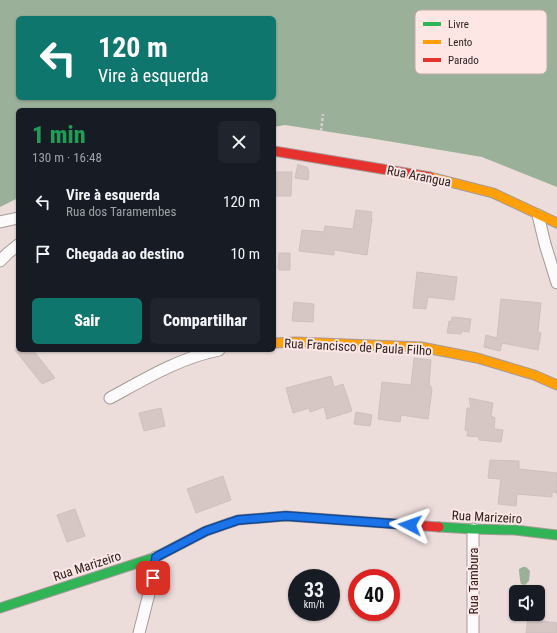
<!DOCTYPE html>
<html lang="pt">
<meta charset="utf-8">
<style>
:root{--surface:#171b24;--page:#20242c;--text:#f1f3f6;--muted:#9ea1a6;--accent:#0f766e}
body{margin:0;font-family:"Roboto Condensed",sans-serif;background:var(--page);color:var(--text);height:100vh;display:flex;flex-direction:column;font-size:15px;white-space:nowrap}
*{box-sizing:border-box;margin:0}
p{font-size:13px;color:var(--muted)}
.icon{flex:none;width:22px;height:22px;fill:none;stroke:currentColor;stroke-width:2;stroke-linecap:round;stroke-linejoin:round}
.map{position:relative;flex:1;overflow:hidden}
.side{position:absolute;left:16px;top:108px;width:260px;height:244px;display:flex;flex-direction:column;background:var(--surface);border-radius:6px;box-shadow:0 1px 3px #0004}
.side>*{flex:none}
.banner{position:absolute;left:16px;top:16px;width:260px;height:84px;border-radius:6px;box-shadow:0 1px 3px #0004;background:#0f766e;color:#fff;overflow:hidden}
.controls{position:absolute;left:509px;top:585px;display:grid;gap:8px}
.controls a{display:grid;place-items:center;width:36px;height:36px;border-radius:6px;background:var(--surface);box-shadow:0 1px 3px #0004;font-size:20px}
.speed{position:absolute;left:288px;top:569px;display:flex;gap:8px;font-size:20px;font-weight:700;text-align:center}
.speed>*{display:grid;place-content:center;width:52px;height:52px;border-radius:50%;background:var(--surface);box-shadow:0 1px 3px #0004;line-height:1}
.speed small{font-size:10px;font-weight:400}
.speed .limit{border:6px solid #d22;background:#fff;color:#111}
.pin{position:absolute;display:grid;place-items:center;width:34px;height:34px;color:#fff;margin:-17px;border-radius:8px;box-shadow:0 2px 6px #0006}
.me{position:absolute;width:44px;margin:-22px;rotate:274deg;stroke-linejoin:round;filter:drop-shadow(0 0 3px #0008)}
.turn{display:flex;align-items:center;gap:14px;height:84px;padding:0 16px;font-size:18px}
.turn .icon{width:52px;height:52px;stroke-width:2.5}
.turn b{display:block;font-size:28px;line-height:34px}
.round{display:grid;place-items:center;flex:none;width:42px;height:42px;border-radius:6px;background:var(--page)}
.overview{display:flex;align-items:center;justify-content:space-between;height:68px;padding:0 16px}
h1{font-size:24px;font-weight:800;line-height:30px;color:#1e9e55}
.cta{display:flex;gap:8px;margin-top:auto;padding:8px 16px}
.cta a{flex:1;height:46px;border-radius:6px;background:var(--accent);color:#fff;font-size:16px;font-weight:800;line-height:46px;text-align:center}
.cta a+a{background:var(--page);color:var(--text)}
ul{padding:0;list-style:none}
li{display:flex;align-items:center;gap:12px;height:52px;padding:0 16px}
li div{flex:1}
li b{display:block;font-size:15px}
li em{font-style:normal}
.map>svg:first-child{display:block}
</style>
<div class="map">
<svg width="557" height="633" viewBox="0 0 557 633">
<rect width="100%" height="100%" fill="#ecdddb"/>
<g fill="#9ab099" fill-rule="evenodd">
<path d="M0,0h557v187l-75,-30 -107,-18 -90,-14 -11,2v-17h-256v88l-18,9zM18,18h256v80h-256z"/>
<path d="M523,567h3l4,4 -1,10 -4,4 -4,-1c-1,-2 -2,-13 -2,-15z"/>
</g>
<g fill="#d6c6c4" stroke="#cdc0bf">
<polygon points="298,165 307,167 309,172 308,180 295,178 298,164"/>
<polygon points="274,172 292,172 291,196 274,196"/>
<polygon points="356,210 372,212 371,218 372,218 367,255 334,250 334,255 299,251 302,230 324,232 325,226 353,229"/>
<polygon points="279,253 290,253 290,270 279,270 279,268 278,268"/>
<polygon points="417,272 457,277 454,300 428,297 426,309 413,308"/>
<polygon points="501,299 541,303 538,332 541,333 538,350 502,343 500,351 484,347 486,335 497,338"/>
<polygon points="294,302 314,304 313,322 292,321"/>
<polygon points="452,317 471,319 469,332 462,331 461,334 447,333 449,321 451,322"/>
<polygon points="15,350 33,350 55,378 42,384"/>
<polygon points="414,358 431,360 429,385 431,386 431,389 432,389 428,419 401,415 400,422 378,419 382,382 411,385"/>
<polygon points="331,376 334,387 343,384 352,411 327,419 324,407 310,412 309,408 293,413 286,388"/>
<polygon points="469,398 493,403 491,416 495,418 494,429 503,430 501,442 479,440 479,437 467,436 468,431 465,430 467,408 471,408"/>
<polygon points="161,408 165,426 144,431 139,413"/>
<polygon points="356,412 372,415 370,426 354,424"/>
<polygon points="490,460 519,461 519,469 557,473 557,493 552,492 552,497 517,494 516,506 498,504 501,479 488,478"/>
<polygon points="223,476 231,500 196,513 187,489"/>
<polygon points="75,509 85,536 67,542 57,515"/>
<polygon points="528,619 557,623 557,633 526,633"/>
</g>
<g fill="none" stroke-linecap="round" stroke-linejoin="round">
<g stroke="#a69a98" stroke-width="13">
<g id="street">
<polyline points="538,215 545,244 557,283"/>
<polyline points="0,222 18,218"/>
<polyline points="0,261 8,253 18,245"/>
<path d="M110,398c35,-19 69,-40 109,-48"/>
<polyline points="473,529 473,633"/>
<polyline points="139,633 153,578 156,557"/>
</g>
</g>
<g stroke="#a69a98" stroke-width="11">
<g id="fast">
<polyline points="439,527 473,529 515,530 557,535"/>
<polyline points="0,608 156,557 206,531 229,523"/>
</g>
</g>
<g stroke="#a69a98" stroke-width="11">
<g id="slow">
<polyline points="430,177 493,193 557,223"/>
<polyline points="274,343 296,342 421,347 477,358 534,375 557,385"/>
</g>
</g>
<g stroke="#a69a98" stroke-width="11">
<g id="jam">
<polyline points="274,151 430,177"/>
<polyline points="229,523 238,520 286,516 439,527"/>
</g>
</g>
<polyline stroke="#d3cfce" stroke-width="2.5" stroke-dasharray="3 2" stroke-linecap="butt" points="321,131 323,114"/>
<use href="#street" stroke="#fcfafa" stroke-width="11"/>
<use href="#fast" stroke="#30b455" stroke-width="9"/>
<use href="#slow" stroke="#ff9f0a" stroke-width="9"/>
<use href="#jam" stroke="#e5322d" stroke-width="9"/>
</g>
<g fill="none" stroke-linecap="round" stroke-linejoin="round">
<g stroke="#114b97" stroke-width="10">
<polyline id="route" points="153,578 156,557 206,531 238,520 286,516 410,525"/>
</g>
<use href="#route" stroke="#1a73e8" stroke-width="7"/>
</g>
<g text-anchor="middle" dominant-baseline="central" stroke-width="4" stroke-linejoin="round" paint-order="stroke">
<g font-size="13" fill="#2d2321" stroke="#fde6e3">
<text transform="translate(419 176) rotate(11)">Rua Arangua</text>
<text transform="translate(358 347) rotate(3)">Rua Francisco de Paula Filho</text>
<text transform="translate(487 517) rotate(3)">Rua Marizeiro</text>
<text transform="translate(87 566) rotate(-18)">Rua Marizeiro</text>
<text transform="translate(473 581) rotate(-90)">Rua Tambura</text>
</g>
</g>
<rect x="415" y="10" width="132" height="64" rx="6" fill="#fde6e3" stroke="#bfaca9" stroke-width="1"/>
<rect x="423" y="22" width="18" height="4" fill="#30b455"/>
<rect x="423" y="40" width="18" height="4" fill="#ff9f0a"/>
<rect x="423" y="58" width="18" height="4" fill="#e5322d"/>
<g font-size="11" fill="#2d2321">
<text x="448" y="28">Livre</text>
<text x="448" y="46">Lento</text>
<text x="448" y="64">Parado</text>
</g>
</svg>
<div class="controls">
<a><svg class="icon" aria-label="sound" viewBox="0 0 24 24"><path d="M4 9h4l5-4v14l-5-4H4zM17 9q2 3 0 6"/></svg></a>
</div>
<div class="speed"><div>33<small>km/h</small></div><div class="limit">40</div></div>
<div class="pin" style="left:153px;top:578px;background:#d93025"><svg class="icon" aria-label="arrive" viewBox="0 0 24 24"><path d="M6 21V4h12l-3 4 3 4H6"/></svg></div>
<svg class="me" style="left:410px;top:525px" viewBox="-20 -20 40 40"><path d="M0-17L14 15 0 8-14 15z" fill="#1a73e8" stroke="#fff" stroke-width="4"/></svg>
<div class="banner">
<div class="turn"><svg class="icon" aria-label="left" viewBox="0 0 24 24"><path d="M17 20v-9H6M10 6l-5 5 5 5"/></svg><div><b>120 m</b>Vire à esquerda</div></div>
</div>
<section class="side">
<div class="overview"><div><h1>1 min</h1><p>130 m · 16:48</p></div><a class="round"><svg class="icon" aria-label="close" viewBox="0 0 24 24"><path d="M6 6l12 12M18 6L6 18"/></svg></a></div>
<ul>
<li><svg class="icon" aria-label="left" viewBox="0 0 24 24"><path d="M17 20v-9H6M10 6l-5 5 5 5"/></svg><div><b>Vire à esquerda</b><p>Rua dos Taramembes</p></div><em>120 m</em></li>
<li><svg class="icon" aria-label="arrive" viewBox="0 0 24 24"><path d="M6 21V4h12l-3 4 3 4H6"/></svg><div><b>Chegada ao destino</b></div><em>10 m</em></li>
</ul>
<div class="cta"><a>Sair</a><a>Compartilhar</a></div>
</section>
</div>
